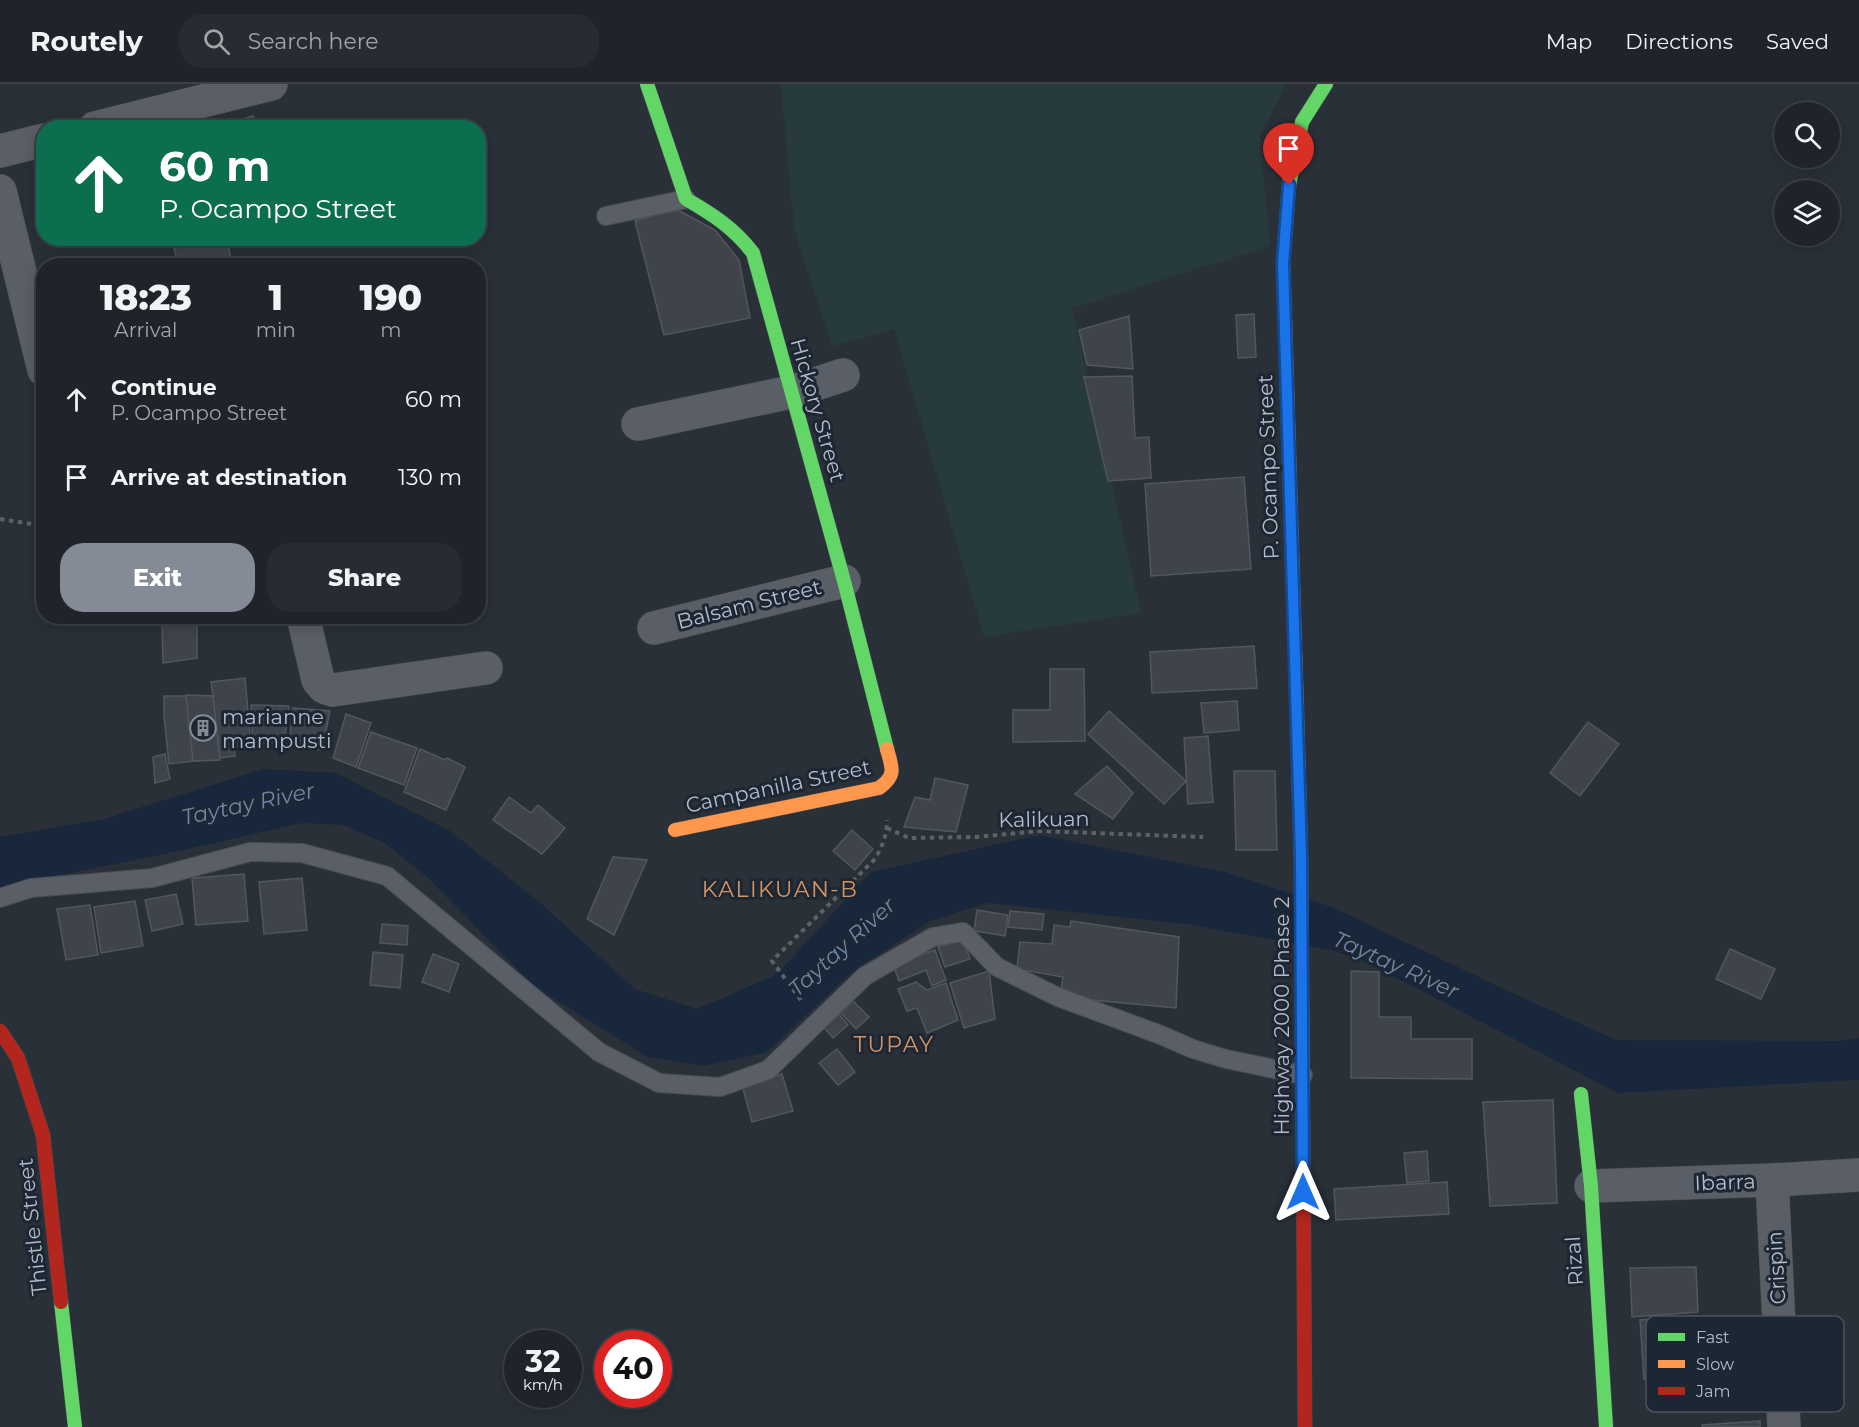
<!DOCTYPE html>
<style>
:root{--surface:#20242a;--page:#282c32;--text:#f1f3f6;--muted:#a2a4a8;--line:#3d4147;--accent:#848b96}
body{margin:0;font-family:Montserrat,sans-serif;background:var(--page);color:var(--text);height:100vh;display:flex;flex-direction:column;font-size:22px;white-space:nowrap}
*{box-sizing:border-box;margin:0}
p{font-size:20px;color:var(--muted)}
.icon{flex:none;width:33px;height:33px;fill:none;stroke:currentColor;stroke-width:2;stroke-linecap:round;stroke-linejoin:round}
.map{position:relative;flex:1;overflow:hidden}
.side{position:absolute;left:36px;top:174px;width:450px;height:366px;display:flex;flex-direction:column;background:var(--surface);border-radius:24px;box-shadow:0 3px 15px #0003,0 0 0 2px var(--line)}
.side>*{flex:none}
.hud{position:absolute;left:36px;top:36px;width:450px;height:126px;border-radius:24px;box-shadow:0 3px 15px #0003,0 0 0 2px var(--line);background:#0b6e4f;color:#fff;overflow:hidden}
.tools{position:absolute;left:1774px;top:18px;display:grid;gap:12px}
.tools a{display:grid;place-items:center;width:66px;height:66px;border-radius:50%;background:var(--surface);box-shadow:0 3px 15px #0003,0 0 0 2px var(--line);font-size:30px}
.speed{position:absolute;left:504px;top:1246px;display:flex;gap:12px;font-size:30px;font-weight:700;text-align:center}
.speed>*{display:grid;place-content:center;width:78px;height:78px;border-radius:50%;background:var(--surface);box-shadow:0 3px 15px #0003,0 0 0 2px var(--line);line-height:1}
.speed small{font-size:15px;font-weight:400}
.speed .limit{border:9px solid #d22;background:#fff;color:#111}
.pin{position:absolute;display:grid;place-items:center;width:51px;height:51px;color:#fff;margin:-62px -26px;border-radius:50% 50% 50% 0;rotate:-45deg;box-shadow:0 0 6px #0007}
.pin .icon{rotate:45deg}
.me{position:absolute;width:66px;margin:-33px;rotate:0deg;stroke-linejoin:round;filter:drop-shadow(0 0 4px #0008)}
.turn{display:flex;align-items:center;gap:21px;height:126px;padding:0 24px;font-size:27px}
.turn .icon{width:78px;height:78px;stroke-width:2.5}
.turn b{display:block;font-size:42px;line-height:51px}
.eta{display:flex;justify-content:space-evenly;align-items:center;height:102px;text-align:center}
.eta b{font-size:36px;font-weight:800;line-height:42px}
.cta{display:flex;gap:12px;margin-top:auto;padding:12px 24px}
.cta a{flex:1;height:69px;border-radius:24px;background:var(--accent);color:#fff;font-size:24px;font-weight:800;line-height:69px;text-align:center}
.cta a+a{background:var(--page);color:var(--text)}
ul{padding:0;list-style:none}
li{display:flex;align-items:center;gap:18px;height:78px;padding:0 24px}
li div{flex:1}
li b{display:block;font-size:22px}
li em{font-style:normal}
header{display:flex;align-items:center;gap:36px;box-sizing:border-box;height:84px;padding:0 30px;background:var(--surface);border-bottom:2px solid var(--line)}
header strong{font-size:28px}
nav{display:flex;gap:33px;margin-inline-start:auto;font-size:21px}
.search{width:420px;height:54px;background:var(--page);display:flex;align-items:center;gap:15px;box-sizing:border-box;padding:0 21px;border-radius:24px;color:var(--muted);font-size:22px}
.map>svg:first-child{display:block}
</style>
<header>
<strong>Routely</strong>
<div class="search"><svg class="icon" aria-label="search" viewBox="0 0 24 24"><circle cx="10" cy="10" r="6"/><path d="M15 15l6 6"/></svg>Search here</div>
<nav><a>Map</a><a>Directions</a><a>Saved</a></nav>
</header>
<div class="map">
<svg width="1859" height="1343" viewBox="0 0 1859 1343">
<rect width="100%" height="100%" fill="#2a3038"/>
<polygon fill="#273a3e" points="781,0 1287,0 1260,51 1270,162 1072,224 1141,529 984,553 894,245 864,254 832,262 794,144"/>
<polygon fill="#19273c" points="263,685 336,689 450,747 537,816 635,905 697,925 771,893 780,887 871,788 1040,751 1225,788 1332,823 1508,907 1616,956 1838,957 1859,954 1859,996 1618,1009 1362,876 1331,866 1186,840 987,819 930,837 853,887 767,968 704,982 648,973 535,903 426,792 383,758 343,741 302,739 165,770 0,803 0,753 104,735"/>
<g fill="#3f444c" stroke="#52575f" stroke-width="1.5">
<polygon points="253,32 257,44 212,44"/>
<polygon points="676,125 715,146 739,176 750,234 664,251 635,137"/>
<polygon points="172,154 227,154 232,182 178,182"/>
<polygon points="1254,230 1256,273 1238,274 1236,231"/>
<polygon points="1129,232 1133,285 1087,281 1079,246"/>
<polygon points="1132,292 1135,354 1149,353 1151,394 1108,397 1084,293"/>
<polygon points="1244,393 1251,485 1151,492 1145,400"/>
<polygon points="197,536 197,574 163,579 162,541"/>
<polygon points="1254,562 1257,604 1152,609 1150,568"/>
<polygon points="1050,585 1084,585 1085,657 1013,658 1013,626 1050,626"/>
<polygon points="245,594 251,662 234,663 235,672 169,680 164,632 164,612 213,612 211,598"/>
<polygon points="186,611 213,612 220,676 193,677"/>
<polygon points="1237,617 1239,646 1204,649 1201,619"/>
<polygon points="251,621 289,622 284,658 253,660"/>
<polygon points="293,624 330,627 322,666 289,662"/>
<polygon points="1109,627 1186,697 1164,720 1088,650"/>
<polygon points="346,630 371,639 356,683 333,674"/>
<polygon points="1588,638 1619,660 1580,712 1550,689"/>
<polygon points="371,648 417,664 404,701 358,684"/>
<polygon points="1208,652 1213,718 1188,720 1184,654"/>
<polygon points="420,665 445,676 447,674 465,683 446,726 404,708"/>
<polygon points="165,670 170,695 155,699 153,673"/>
<polygon points="1107,682 1133,709 1113,735 1075,710"/>
<polygon points="1234,687 1275,687 1277,766 1236,766"/>
<polygon points="935,694 968,701 956,748 904,743 915,713 930,716"/>
<polygon points="509,713 531,729 538,721 565,744 542,770 493,736"/>
<polygon points="852,746 873,765 855,786 833,767"/>
<polygon points="613,773 647,776 614,851 587,835"/>
<polygon points="244,790 248,837 196,841 192,794"/>
<polygon points="302,794 307,846 264,850 259,798"/>
<polygon points="176,810 183,840 152,847 145,816"/>
<polygon points="135,817 143,862 101,869 94,823"/>
<polygon points="90,821 98,871 66,876 57,825"/>
<polygon points="977,826 1008,831 1005,852 974,847"/>
<polygon points="1010,827 1044,830 1042,846 1008,843"/>
<polygon points="1071,837 1179,853 1176,924 1060,913 1063,893 1017,885 1020,858 1052,860 1054,841 1070,843"/>
<polygon points="382,840 408,842 407,861 380,859"/>
<polygon points="963,856 970,875 945,883 938,863"/>
<polygon points="1730,865 1775,885 1761,915 1716,895"/>
<polygon points="935,866 946,896 932,902 926,886 899,897 893,881"/>
<polygon points="373,868 403,871 400,904 370,901"/>
<polygon points="433,870 459,880 449,908 422,898"/>
<polygon points="989,887 995,935 964,944 950,899"/>
<polygon points="1351,887 1379,888 1379,933 1411,933 1411,955 1472,955 1472,995 1351,994"/>
<polygon points="916,898 927,906 946,899 958,936 927,949 917,924 907,927 898,905"/>
<polygon points="853,917 869,933 856,945 841,929"/>
<polygon points="837,928 848,941 833,954 822,941"/>
<polygon points="837,965 855,988 838,1001 819,979"/>
<polygon points="782,990 793,1027 752,1038 742,1001"/>
<polygon points="1553,1016 1557,1119 1490,1122 1483,1018"/>
<polygon points="1427,1067 1429,1097 1407,1099 1404,1069"/>
<polygon points="1447,1098 1449,1130 1336,1136 1334,1105"/>
<polygon points="1696,1183 1698,1228 1632,1233 1630,1184"/>
<polygon points="1697,1232 1699,1292 1644,1295 1640,1236"/>
<polygon points="1760,1337 1760,1343 1703,1343 1702,1341"/>
</g>
<g fill="none" stroke-linecap="round" stroke-linejoin="round">
<g stroke="#484c55" stroke-width="20">
<g id="lane">
<polyline points="606,132 686,115"/>
<polyline points="0,814 31,804 152,794 250,768 302,769 387,792 599,968 659,999 720,1003 768,986 865,892 933,853 963,848 997,883 1058,913 1161,951 1193,965 1226,975 1303,991"/>
</g>
</g>
<g stroke="#484c55" stroke-width="34">
<g id="street">
<polyline points="95,44 271,0"/>
<polyline points="0,67 44,56"/>
<polyline points="0,107 44,286"/>
<polyline points="638,340 791,308 843,291"/>
<polyline points="303,532 318,596 324,603 333,606 486,584"/>
<polyline points="654,544 844,497"/>
<polyline points="1772,1096 1784,1343"/>
<polyline points="1591,1102 1772,1096 1859,1091"/>
</g>
</g>
<g stroke="#484c55" stroke-width="15">
<g id="fast">
<path d="M647,0l39,115c26,15 48,29 67,54l91,328 43,168"/>
<polyline points="1285,238 1283,180 1289,101 1302,38 1326,0"/>
<polyline points="1297,631 1301,773 1303,1041"/>
<polyline points="1581,1010 1591,1102 1606,1343"/>
<polyline points="61,1218 75,1343"/>
</g>
</g>
<g stroke="#484c55" stroke-width="15">
<g id="slow">
<polyline points="1285,238 1297,631"/>
<path d="M675,746l204,-42c18,-13 13,-20 8,-39"/>
</g>
</g>
<g stroke="#484c55" stroke-width="15">
<g id="jam">
<polyline points="0,947 18,974 43,1051 61,1218"/>
<polyline points="1303,1041 1305,1343"/>
</g>
</g>
<g stroke="#5c6268" stroke-width="4" stroke-dasharray="4.5 4.5" stroke-linecap="butt">
<polyline points="0,435 44,442"/>
<polyline points="887,744 909,754 976,753 1039,747 1203,753"/>
<path d="M801,916l-29,-39 102,-101c8,-12 13,-25 13,-40"/>
</g>
<use href="#lane" stroke="#5a5e66" stroke-width="18"/>
<use href="#street" stroke="#5a5e66" stroke-width="33"/>
<use href="#fast" stroke="#63d668" stroke-width="14"/>
<use href="#slow" stroke="#ff974d" stroke-width="14"/>
<use href="#jam" stroke="#b3261e" stroke-width="14"/>
</g>
<g fill="none" stroke-linecap="round" stroke-linejoin="round">
<g stroke="#114b97" stroke-width="15">
<polyline id="route" points="1289,101 1283,180 1301,773 1303,1108"/>
</g>
<use href="#route" stroke="#1a73e8" stroke-width="10"/>
</g>
<defs>
<g id="building-ring" transform="scale(1.35)"><circle r="9.5" fill="#1d2633" stroke="#848b96" stroke-width="1.5"/><path d="M-4-6H4V6H1V3H-1V6H-4ZM-2.5-4.3h1.7v1.8h-1.7ZM.8-4.3h1.7v1.8H.8ZM-2.5-1h1.7V.8h-1.7ZM.8-1h1.7V.8H.8Z" fill="#848b96"/></g>
</defs>
<g fill-rule="evenodd">
<use href="#building-ring" x="203" y="644"/>
</g>
<g text-anchor="middle" dominant-baseline="central" stroke-width="6" stroke-linejoin="round" paint-order="stroke">
<g font-size="21" fill="#b4bcc9" stroke="#1d2633">
<text transform="translate(818 326) rotate(74)">Hickory Street</text>
<text transform="translate(1268 383) rotate(-92)">P. Ocampo Street</text>
<text transform="translate(749 520) rotate(-14)">Balsam Street</text>
<text transform="translate(778 702) rotate(-12)">Campanilla Street</text>
<text transform="translate(1044 735) rotate(-1)">Kalikuan</text>
<text transform="translate(1281 932) rotate(-90)">Highway 2000 Phase 2</text>
<text transform="translate(1725 1098) rotate(-2)">Ibarra</text>
<text transform="translate(32 1143) rotate(-96)">Thistle Street</text>
<text transform="translate(1574 1177) rotate(-94)">Rizal</text>
<text transform="translate(1776 1184) rotate(-93)">Crispin</text>
</g>
<g font-size="21" fill="#b4bcc9" stroke="#1d2633" text-anchor="start">
<text x="222" y="632">marianne<tspan x="222" dy="24">mampusti</tspan></text>
</g>
<g font-size="22" font-style="italic" fill="#6d86a8" stroke="#1d2633">
<text transform="translate(248 720) rotate(-12)">Taytay River</text>
<text transform="translate(842 863) rotate(-42)">Taytay River</text>
<text transform="translate(1396 881) rotate(24)">Taytay River</text>
</g>
<g font-size="22" letter-spacing="1.5" fill="#d59563" stroke="#1d2633">
<text x="780" y="805">KALIKUAN-B</text>
<text x="894" y="960">TUPAY</text>
</g>
</g>
<rect x="1646" y="1232" width="198" height="96" rx="9" fill="#1d2633" stroke="#4a5360" stroke-width="1.5"/>
<rect x="1658" y="1249" width="27" height="8" fill="#63d668"/>
<rect x="1658" y="1276" width="27" height="8" fill="#ff974d"/>
<rect x="1658" y="1303" width="27" height="8" fill="#b3261e"/>
<g font-size="16" fill="#b4bcc9">
<text x="1696" y="1259">Fast</text>
<text x="1696" y="1286">Slow</text>
<text x="1696" y="1313">Jam</text>
</g>
</svg>
<div class="tools">
<a><svg class="icon" aria-label="search" viewBox="0 0 24 24"><circle cx="10" cy="10" r="6"/><path d="M15 15l6 6"/></svg></a>
<a><svg class="icon" aria-label="layers" viewBox="0 0 24 24"><path d="M12 4l9 5-9 5-9-5zM3 14l9 5 9-5"/></svg></a>
</div>
<div class="speed"><div>32<small>km/h</small></div><div class="limit">40</div></div>
<div class="pin" style="left:1289px;top:101px;background:#d93025"><svg class="icon" aria-label="arrive" viewBox="0 0 24 24"><path d="M6 21V4h12l-3 4 3 4H6"/></svg></div>
<svg class="me" style="left:1303px;top:1108px" viewBox="-20 -20 40 40"><path d="M0-17L14 15 0 8-14 15z" fill="#1a73e8" stroke="#fff" stroke-width="4"/></svg>
<div class="hud">
<div class="turn"><svg class="icon" aria-label="ahead" viewBox="0 0 24 24"><path d="M12 20V5M6 11l6-6 6 6"/></svg><div><b>60 m</b>P. Ocampo Street</div></div>
</div>
<section class="side">
<div class="eta">
<div><b>18:23</b><p>Arrival</p></div>
<div><b>1</b><p>min</p></div>
<div><b>190</b><p>m</p></div>
</div>
<ul>
<li><svg class="icon" aria-label="ahead" viewBox="0 0 24 24"><path d="M12 20V5M6 11l6-6 6 6"/></svg><div><b>Continue</b><p>P. Ocampo Street</p></div><em>60 m</em></li>
<li><svg class="icon" aria-label="arrive" viewBox="0 0 24 24"><path d="M6 21V4h12l-3 4 3 4H6"/></svg><div><b>Arrive at destination</b></div><em>130 m</em></li>
</ul>
<div class="cta"><a>Exit</a><a>Share</a></div>
</section>
</div>
